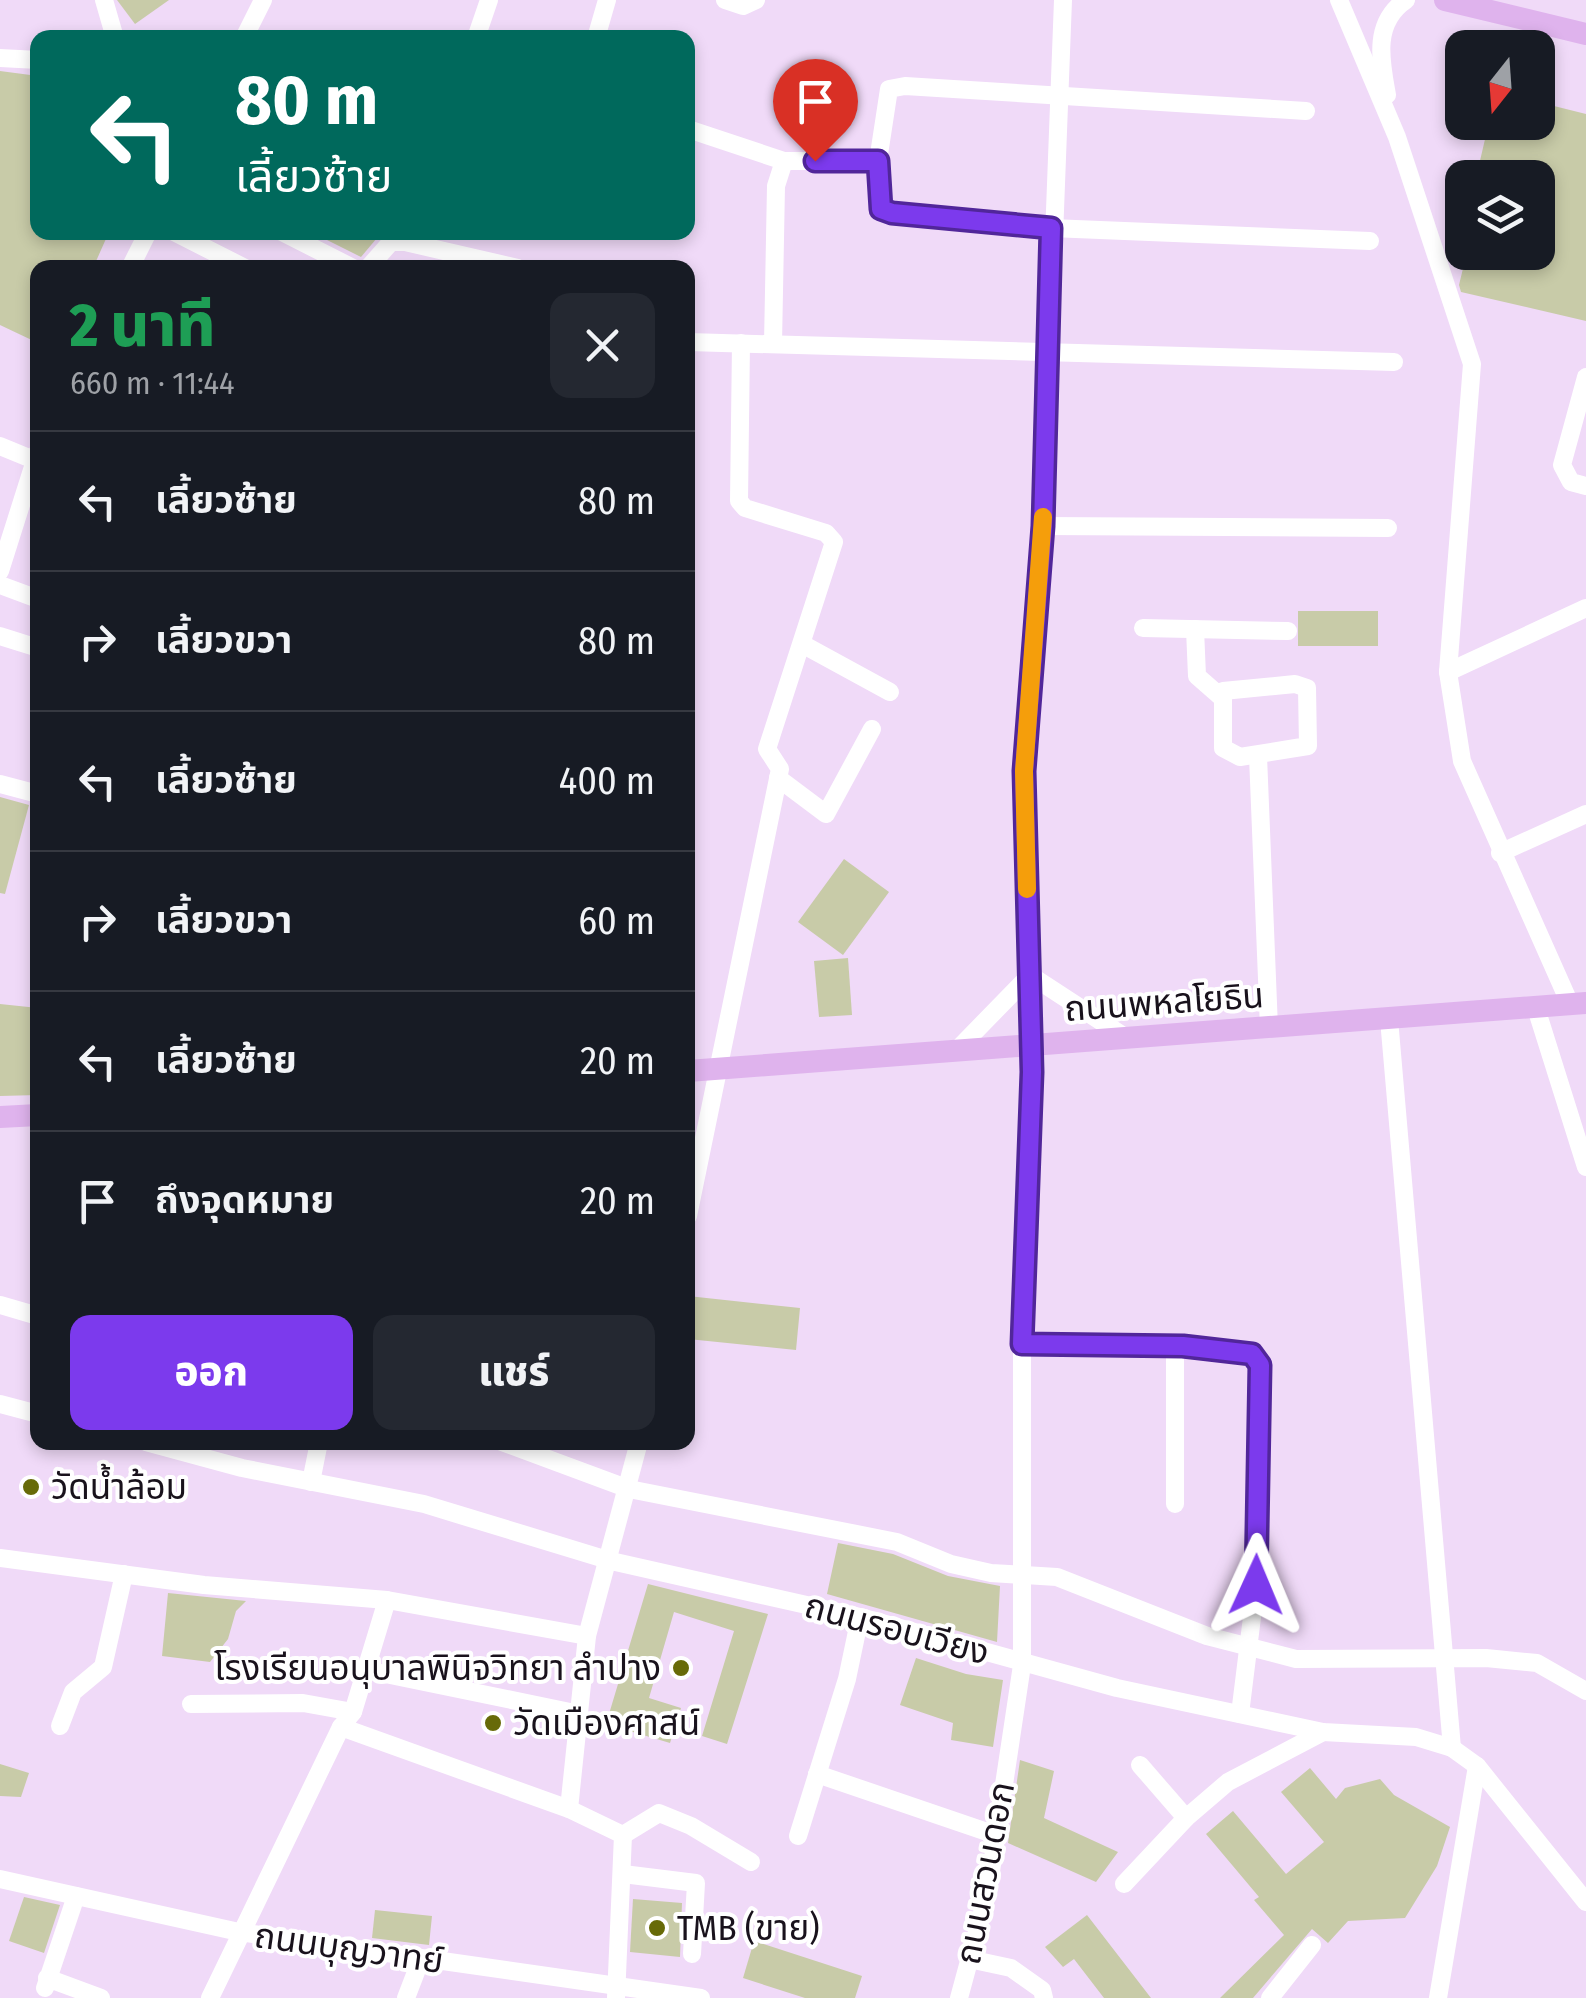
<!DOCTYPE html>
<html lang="th">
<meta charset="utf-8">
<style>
:root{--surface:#171b24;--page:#242831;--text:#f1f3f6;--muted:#9ea1a6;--line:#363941;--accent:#7c3aed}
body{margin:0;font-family:"Fira Sans Condensed","Noto Sans Thai",sans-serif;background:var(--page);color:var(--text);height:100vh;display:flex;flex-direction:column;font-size:38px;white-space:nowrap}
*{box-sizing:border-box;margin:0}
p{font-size:32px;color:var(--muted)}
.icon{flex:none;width:55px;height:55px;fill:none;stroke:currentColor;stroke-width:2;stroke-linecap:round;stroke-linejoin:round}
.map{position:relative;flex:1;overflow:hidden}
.details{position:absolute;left:30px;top:260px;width:665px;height:1190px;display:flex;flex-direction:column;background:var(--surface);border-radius:20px;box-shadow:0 5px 15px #0003}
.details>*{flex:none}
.banner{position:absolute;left:30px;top:30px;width:665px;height:210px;border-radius:20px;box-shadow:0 5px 15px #0003;background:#00695c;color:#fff;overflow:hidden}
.needle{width:65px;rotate:197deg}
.controls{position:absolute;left:1445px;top:30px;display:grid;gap:20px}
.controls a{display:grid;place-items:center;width:110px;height:110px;border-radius:20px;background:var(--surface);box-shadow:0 5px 15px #0003;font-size:50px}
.pin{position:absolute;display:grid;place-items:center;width:85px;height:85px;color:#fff;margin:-102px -42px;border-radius:50% 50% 50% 0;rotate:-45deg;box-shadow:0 0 10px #0007}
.pin .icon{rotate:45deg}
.me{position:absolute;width:110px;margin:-55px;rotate:1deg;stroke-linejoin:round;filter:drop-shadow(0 0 8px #0008)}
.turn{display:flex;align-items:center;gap:35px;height:210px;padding:0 40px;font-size:45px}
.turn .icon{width:130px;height:130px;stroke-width:2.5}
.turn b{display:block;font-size:70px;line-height:85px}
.round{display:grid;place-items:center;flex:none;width:105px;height:105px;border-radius:20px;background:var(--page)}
.head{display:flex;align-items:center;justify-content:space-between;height:170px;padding:0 40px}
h1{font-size:60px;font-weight:800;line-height:75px;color:#1e9e55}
.cta{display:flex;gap:20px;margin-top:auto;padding:20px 40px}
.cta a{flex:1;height:115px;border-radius:20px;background:var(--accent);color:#fff;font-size:40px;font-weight:800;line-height:115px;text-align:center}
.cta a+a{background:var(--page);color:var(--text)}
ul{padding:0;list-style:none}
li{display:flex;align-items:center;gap:30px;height:140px;padding:0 40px;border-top:2px solid var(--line)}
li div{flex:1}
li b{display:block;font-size:38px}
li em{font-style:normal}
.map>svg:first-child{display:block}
</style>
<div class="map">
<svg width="1586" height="1998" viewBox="0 0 1586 1998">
<rect width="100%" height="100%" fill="#f0daf8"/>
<g fill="#c8cba8">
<polygon points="117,0 169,0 135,24"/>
<polygon points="0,71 38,76 38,232 109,232 93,268 38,268 38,343 0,325"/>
<polygon points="1538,102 1586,114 1586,321 1461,292 1459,285 1467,252 1538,252 1538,178 1476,178 1489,122 1538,122"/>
<polygon points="311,232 382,232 361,257"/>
<rect x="1298" y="611" width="80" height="35"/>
<polygon points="0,797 29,805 5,894 0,893"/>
<polygon points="844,859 889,892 843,955 798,922"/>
<polygon points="848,958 852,1015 819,1017 814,961"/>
<polygon points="0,1004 38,1008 38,1095 0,1096"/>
<polygon points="688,1296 800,1308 796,1350 688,1339"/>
<polygon points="838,1543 893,1554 948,1576 1000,1586 997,1642 827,1594"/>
<polygon points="648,1584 768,1614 727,1744 702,1736 734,1631 674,1612 649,1698 681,1708 670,1743 606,1724"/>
<polygon points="168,1593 246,1601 236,1611 228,1639 210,1662 162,1656"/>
<polygon points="916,1658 966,1674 1003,1680 993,1747 951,1740 953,1723 900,1705"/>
<polygon points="1020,1760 1054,1771 1044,1818 1118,1852 1096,1882 1008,1843"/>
<polygon points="0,1764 29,1773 21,1797 0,1796"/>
<polygon points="1310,1768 1336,1799 1345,1788 1380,1779 1394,1795 1450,1827 1437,1866 1405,1918 1348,1921 1328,1943 1312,1929 1253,1998 1220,1998 1284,1935 1254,1900 1259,1897 1206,1834 1233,1811 1286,1874 1324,1842 1281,1792"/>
<polygon points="24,1897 60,1905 44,1953 9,1941"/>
<polygon points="633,1899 682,1903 680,1957 630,1952"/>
<polygon points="375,1910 432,1916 429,1945 372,1938"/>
<polygon points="1087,1915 1151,1998 1104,1998 1074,1959 1063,1967 1045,1947"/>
<polygon points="754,1941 862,1976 855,1998 805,1998 743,1978"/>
</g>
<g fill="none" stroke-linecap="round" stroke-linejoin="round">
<g stroke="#fff" stroke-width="18">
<polyline points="104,0 115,38"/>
<polyline points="725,0 743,6 756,0"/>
<polyline points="1339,0 1397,137 1472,364 1448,672"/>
<polyline points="244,38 263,0"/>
<polyline points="476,38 489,0"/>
<polyline points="596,38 607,0"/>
<polyline points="0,58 38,60"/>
<path d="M1387,95c-6,-33 -15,-72 19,-95"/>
<polyline points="1306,111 905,86 889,89 878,161 881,209 1051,228 1370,241"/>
<polyline points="688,129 784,161 878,161"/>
<polyline points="174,232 245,268"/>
<polyline points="282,232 353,268"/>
<polyline points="412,232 405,242 518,268"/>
<polyline points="130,268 148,232"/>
<polyline points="368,268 391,242 405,242"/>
<polyline points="688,342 1394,362"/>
<polyline points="773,344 776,186 784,161"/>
<polyline points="1586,377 1562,465 1571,482 1586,486"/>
<polyline points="0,446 34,460"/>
<polyline points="1043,526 1388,528"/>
<polyline points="0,571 38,451"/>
<polyline points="0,585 38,599"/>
<polyline points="1143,628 1288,631"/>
<polyline points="1195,629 1197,676 1221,697"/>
<polyline points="0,636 38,648"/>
<polyline points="802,644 890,692"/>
<polygon points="1295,684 1307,688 1308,746 1240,757 1223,748 1223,691"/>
<polyline points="1258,756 1269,1028"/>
<polyline points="778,778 826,814 872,729"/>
<polyline points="0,784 38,794"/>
<polyline points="1500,853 1586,814"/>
<polyline points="1570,1004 1462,761 1448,672 1586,608"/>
<polyline points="1536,1008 1586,1167"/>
<polyline points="1389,1019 1452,1748"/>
<polyline points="955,1052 1030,975 1128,1039"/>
<polyline points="688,1216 780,769 767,749 834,542 826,533 745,508 739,501 741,343"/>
<polyline points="0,1305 38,1316"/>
<polyline points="1022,1344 1183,1346 1252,1353 1260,1365 1256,1585 1240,1714"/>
<polyline points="1175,1346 1175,1504"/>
<polyline points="0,1404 38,1414"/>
<polyline points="146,1442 242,1468 424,1504 611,1561 860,1617 1117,1688 1323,1732 1416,1737 1452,1748 1477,1766 1586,1902"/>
<polyline points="502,1442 629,1489 897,1542 951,1564 991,1573 1057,1577 1207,1636 1296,1659 1486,1658 1537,1663 1586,1691"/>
<polyline points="311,1482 319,1442"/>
<polyline points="0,1558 204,1585 387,1600 587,1636"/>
<polyline points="366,1670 570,1712"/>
<polyline points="191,1704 303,1703 353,1712"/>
<polyline points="60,1726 73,1692 103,1667 124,1574"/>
<polyline points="341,1727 569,1809 623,1835 616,1998"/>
<polyline points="1140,1765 1186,1818"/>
<polyline points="817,1774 996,1835"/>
<polyline points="569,1809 587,1636 639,1442"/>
<polyline points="623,1835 659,1813 691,1826 751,1862"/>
<polyline points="798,1836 847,1679 860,1617"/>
<polyline points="623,1874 696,1883 692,1954"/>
<polyline points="0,1879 239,1932 701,1998"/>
<polyline points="1124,1884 1186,1818 1228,1782 1323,1732"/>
<polyline points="969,1959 1011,1968 1042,1990 1044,1998"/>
<polyline points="47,1978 101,1998"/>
<polyline points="45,1988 76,1896"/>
<polyline points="210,1998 341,1727 353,1712 387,1600"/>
<polyline points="406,1998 421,1959"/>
<polyline points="959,1998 988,1891 1022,1665 1022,1344 1032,1072 1024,771 1043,526 1063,0"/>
<polyline points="1270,1998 1312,1945"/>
<polyline points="1438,1998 1477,1766"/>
</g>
<g stroke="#dfb3ed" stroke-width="22">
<polyline points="1445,0 1586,34"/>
<polyline points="688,1071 1586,1003"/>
<polyline points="0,1117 38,1115"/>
</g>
</g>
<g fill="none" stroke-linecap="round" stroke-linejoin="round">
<g stroke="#51269a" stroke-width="25">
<polyline id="route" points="815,161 878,161 881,209 892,213 1051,228 1043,526 1024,771 1032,1072 1022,1344 1183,1346 1252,1354 1260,1365 1256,1585"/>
</g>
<use href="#route" stroke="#7c3aed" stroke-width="18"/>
<polyline stroke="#f59e0b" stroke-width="18" points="1027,889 1024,771 1043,517"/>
</g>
<g fill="#676a08" stroke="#fff" stroke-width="4">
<circle cx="31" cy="1487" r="10"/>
<circle cx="681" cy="1668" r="10"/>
<circle cx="493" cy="1723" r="10"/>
<circle cx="657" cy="1928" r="10"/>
</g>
<g text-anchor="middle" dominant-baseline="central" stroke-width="8" stroke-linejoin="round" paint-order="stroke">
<g font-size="35" fill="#19121c" stroke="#fff">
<text transform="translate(1164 1002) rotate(-4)">ถนนพหลโยธิน</text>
<text transform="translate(897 1629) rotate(15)">ถนนรอบเวียง</text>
<text transform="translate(985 1873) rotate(-79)">ถนนสวนดอก</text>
<text transform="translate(349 1948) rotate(8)">ถนนบุญวาทย์</text>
</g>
<g font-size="35" fill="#19121c" stroke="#fff" text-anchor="start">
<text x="51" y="1487">วัดน้ำล้อม</text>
<text x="661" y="1668" text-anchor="end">โรงเรียนอนุบาลพินิจวิทยา ลำปาง</text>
<text x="513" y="1723">วัดเมืองศาสน์</text>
<text x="677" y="1928">TMB (ขาย)</text>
</g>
</g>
</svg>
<div class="controls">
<a><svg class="needle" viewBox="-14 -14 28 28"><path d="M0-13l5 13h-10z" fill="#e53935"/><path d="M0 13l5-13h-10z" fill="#9ea1a6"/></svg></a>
<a><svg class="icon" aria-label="layers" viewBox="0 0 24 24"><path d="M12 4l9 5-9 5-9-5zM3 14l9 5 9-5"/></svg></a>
</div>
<div class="pin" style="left:815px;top:161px;background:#d93025"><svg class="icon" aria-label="arrive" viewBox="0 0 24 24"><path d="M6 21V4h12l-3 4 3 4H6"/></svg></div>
<svg class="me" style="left:1256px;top:1585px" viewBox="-20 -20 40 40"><path d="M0-17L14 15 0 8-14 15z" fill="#7c3aed" stroke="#fff" stroke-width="4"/></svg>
<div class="banner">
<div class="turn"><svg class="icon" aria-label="left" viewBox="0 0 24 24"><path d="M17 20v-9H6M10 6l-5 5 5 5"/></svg><div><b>80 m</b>เลี้ยวซ้าย</div></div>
</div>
<section class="details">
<div class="head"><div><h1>2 นาที</h1><p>660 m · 11:44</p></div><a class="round"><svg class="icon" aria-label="close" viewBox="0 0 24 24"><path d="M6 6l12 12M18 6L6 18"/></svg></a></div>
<ul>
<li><svg class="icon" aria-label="left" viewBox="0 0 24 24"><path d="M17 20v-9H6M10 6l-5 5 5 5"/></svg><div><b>เลี้ยวซ้าย</b></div><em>80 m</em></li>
<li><svg class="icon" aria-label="right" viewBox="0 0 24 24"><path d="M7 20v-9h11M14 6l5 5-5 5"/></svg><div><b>เลี้ยวขวา</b></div><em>80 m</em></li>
<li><svg class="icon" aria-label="left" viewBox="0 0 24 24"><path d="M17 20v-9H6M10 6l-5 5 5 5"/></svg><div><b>เลี้ยวซ้าย</b></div><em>400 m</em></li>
<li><svg class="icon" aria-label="right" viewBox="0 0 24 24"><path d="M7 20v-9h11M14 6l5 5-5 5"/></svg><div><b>เลี้ยวขวา</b></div><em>60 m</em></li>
<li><svg class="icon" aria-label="left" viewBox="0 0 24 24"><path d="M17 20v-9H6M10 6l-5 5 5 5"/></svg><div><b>เลี้ยวซ้าย</b></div><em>20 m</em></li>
<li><svg class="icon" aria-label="arrive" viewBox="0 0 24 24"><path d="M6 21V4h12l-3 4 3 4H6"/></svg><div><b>ถึงจุดหมาย</b></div><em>20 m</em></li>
</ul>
<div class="cta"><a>ออก</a><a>แชร์</a></div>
</section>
</div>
